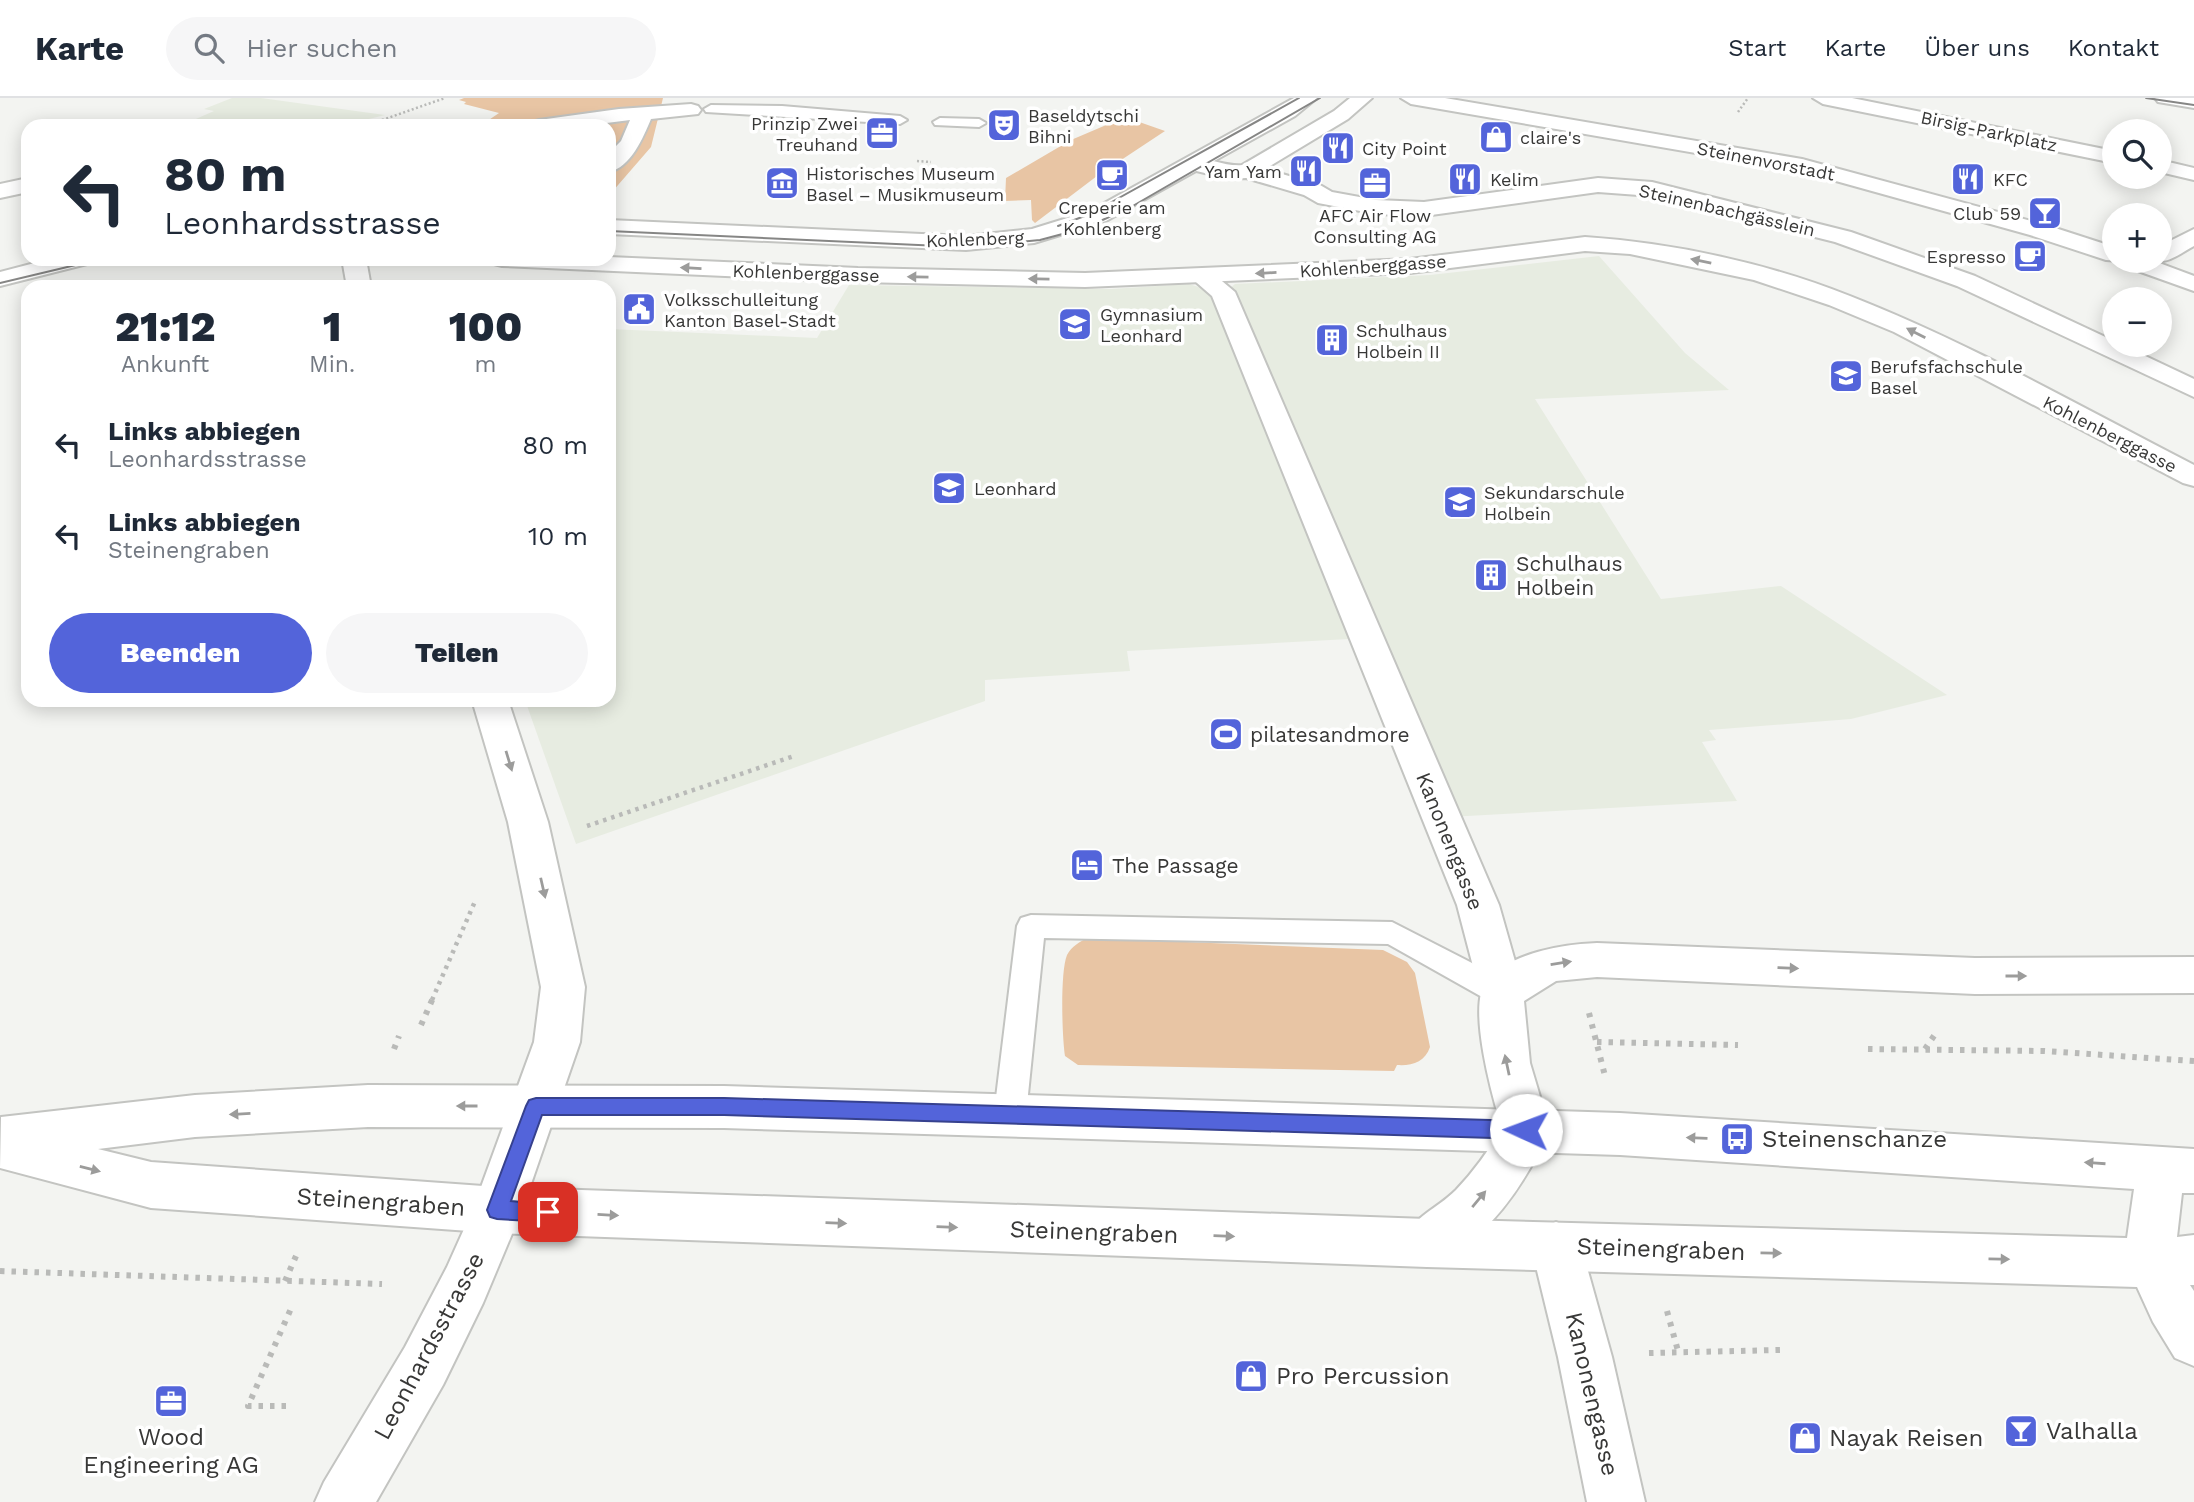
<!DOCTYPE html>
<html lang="de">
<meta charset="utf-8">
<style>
:root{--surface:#fff;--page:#f6f6f7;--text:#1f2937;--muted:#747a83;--line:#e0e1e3;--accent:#5364da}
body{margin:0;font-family:"Work Sans",sans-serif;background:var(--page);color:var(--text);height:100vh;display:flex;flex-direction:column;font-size:26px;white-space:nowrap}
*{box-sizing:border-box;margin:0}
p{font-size:23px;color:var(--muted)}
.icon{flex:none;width:38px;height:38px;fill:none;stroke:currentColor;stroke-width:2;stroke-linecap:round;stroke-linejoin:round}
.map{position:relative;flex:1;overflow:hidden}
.drawer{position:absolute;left:21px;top:182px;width:595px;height:427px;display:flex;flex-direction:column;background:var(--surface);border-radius:21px;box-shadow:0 4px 18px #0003}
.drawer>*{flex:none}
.hud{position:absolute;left:21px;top:21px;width:595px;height:147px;border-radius:21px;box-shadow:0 4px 18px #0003;background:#fff;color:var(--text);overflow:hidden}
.buttons{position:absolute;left:2102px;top:21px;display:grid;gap:14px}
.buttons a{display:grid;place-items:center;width:70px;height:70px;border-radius:50%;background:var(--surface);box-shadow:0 4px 18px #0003;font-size:35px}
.pin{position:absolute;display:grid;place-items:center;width:60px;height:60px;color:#fff;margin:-30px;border-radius:14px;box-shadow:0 4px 10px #0006}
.me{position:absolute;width:77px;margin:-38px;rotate:272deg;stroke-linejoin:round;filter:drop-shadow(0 0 5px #0008)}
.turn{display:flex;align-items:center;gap:24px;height:147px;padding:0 28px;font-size:32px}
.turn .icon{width:91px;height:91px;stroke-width:2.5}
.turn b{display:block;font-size:49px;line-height:60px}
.eta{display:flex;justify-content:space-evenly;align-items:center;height:119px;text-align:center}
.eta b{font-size:42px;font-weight:800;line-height:49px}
.cta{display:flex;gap:14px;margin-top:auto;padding:14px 28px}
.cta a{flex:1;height:80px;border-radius:42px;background:var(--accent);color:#fff;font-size:28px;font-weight:800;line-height:80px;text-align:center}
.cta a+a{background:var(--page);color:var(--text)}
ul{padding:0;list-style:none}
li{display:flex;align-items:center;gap:21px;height:91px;padding:0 28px}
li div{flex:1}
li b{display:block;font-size:26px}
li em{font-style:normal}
header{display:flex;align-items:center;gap:42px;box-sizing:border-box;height:98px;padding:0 35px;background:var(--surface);border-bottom:2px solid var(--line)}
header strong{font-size:33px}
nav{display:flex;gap:38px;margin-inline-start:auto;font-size:24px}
.search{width:490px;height:63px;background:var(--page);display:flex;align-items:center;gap:18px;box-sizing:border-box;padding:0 24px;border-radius:38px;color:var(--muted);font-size:26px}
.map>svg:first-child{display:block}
</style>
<header>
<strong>Karte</strong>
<div class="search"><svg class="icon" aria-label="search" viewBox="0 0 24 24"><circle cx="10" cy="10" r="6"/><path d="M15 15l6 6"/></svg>Hier suchen</div>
<nav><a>Start</a><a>Karte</a><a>Über uns</a><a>Kontakt</a></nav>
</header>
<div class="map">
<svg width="2194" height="1404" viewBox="0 0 2194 1404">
<rect width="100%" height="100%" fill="#f3f4f1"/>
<g fill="#e7ece1">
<polygon points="232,0 261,0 385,17 341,28 180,28 214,13 204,11"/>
<polygon points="1599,158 1685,255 1729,292 1535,301 1661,501 1781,488 1947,597 1851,621 1709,632 1716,642 1702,644 1737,703 1449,719 1229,191 1235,186 1430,177"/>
<polygon points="1189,186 1211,193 1349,541 1127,553 1130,573 985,582 985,603 576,746 525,602 609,602 609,231 817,240 849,187 1111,191"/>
</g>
<g fill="#e8c5a4">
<polygon points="464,0 663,0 651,49 612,94 609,94 609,28 480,28 499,15 464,6 466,4 459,2"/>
<polygon points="1125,19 1165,33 1097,78 1035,125 1032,122 1031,102 1005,103 1006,80 1071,42"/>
<path d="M1088,840l295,12 24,12 8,11 15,74c-5,15 -18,19 -33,18l-3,6 -316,-6 -13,-9c-3,-19 -5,-84 2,-101 5,-9 12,-13 21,-17z"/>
</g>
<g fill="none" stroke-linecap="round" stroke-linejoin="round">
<g stroke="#c3c4c1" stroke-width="4">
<g id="service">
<polygon points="711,7 782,8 900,18 907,22 900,26 706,14 704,11"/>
<polygon points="940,20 979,21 986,25 979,29 935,27 933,24"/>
<polygon points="1031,817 1392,824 1513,886 1517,895 1513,904 1502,907 1491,904 1388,846 1044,840 1026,1016 1021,1026 1010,1030 999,1026 994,1016 1017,828 1021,820"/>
</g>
</g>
<g stroke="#c3c4c1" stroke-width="4">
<g id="pedestrian">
<path d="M1350,0h22l-24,21 -83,50 55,16 12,7 44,8 48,2 174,-24 54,4 199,50 124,44 139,65v4h8l72,34v18l-237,-111 -122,-44 -183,-46 -54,-4 -174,24 -48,-2 -58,-11 -14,-8 -58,-17 -16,1 -42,-10 -3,-5 3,-5c18,-4 35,8 54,6l92,-54z"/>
<polygon points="1401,0 1445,0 1802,61 2046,127 2114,149 2114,163 2120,163 2106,162 2030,137 1800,73 1411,6"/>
<path d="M2194,131v17c-12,6 -25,18 -40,15h6v-15z"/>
<polygon points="2120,163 2154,163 2194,178 2194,193 2124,168"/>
<polygon points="1201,171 1210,173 1235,194 1499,807 1524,895 1517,908 1502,913 1487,908 1480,895 1457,807 1212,198 1189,178 1192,173"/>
</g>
</g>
<g stroke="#c3c4c1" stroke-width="4">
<g id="minor">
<polygon points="1294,0 1317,0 1295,18 1106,123 1034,145 966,152 609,136 609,122 966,138 1032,131 1090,113"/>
<polygon points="1813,0 1852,0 2114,53 2114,65 1823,6"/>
<polygon points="2155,0 2194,0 2194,10 2158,4"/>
<path d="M691,6l7,2 3,4 -3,4 -47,5c-8,19 -20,48 -42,53v-19l12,-12 9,-21 -47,6h-54l3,-4 7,-2 80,-11z"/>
<polygon points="2160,62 2194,70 2194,82 2160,74"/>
<polygon points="28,80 28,94 0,100 0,86"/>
<path d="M1585,139c89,6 182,26 265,59 118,46 231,111 344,169v21l-11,-3 -289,-151 -65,-27 -75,-25 -124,-26 -45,-3 -175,22 -325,14 -227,-5 -356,-16 -8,-2 -4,-5h119v-2l249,11 227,5 325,-14z"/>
<polygon points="50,161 91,161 87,166 0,188 0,174"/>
<polygon points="342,161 366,161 371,189 347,189"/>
<polygon points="472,602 508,602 548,724 585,889 580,944 522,1112 483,1205 443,1287 376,1404 315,1404 324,1384 405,1249 447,1169 473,1111 534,944 541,889 508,724"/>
<path d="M1597,845l378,15 219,-1v36l-219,1 -378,-17 -41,4 -32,20 6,62 20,67c-26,56 -64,114 -123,137l-18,-7 -7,-17c12,-28 34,-33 54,-53 18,-19 33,-40 46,-62 -9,-29 -36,-124 -15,-148 23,-27 77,-36 110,-37z"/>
<polygon points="1556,1124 1574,1131 1581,1148 1612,1259 1645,1404 1587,1404 1558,1259 1531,1148 1538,1131"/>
</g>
</g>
<g stroke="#c3c4c1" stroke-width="4">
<path id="secondary" d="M368,987l356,1 896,27 574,36v44h-12l-5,44 17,-2v50h-4l4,6v75l-19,-8 -22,-36 -16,-35 -710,-20 -930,-34 -346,-25 -151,-40 1,-51 194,-22zM368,1029l356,1 896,27 514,34 -7,49 -700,-19 -930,-32 -346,-25 -53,-13 97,-12z"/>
</g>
<g stroke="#b9bab8" stroke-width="2.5" stroke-dasharray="2 2.5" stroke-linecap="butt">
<polyline points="1738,14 1748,0"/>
<polyline points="365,28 445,0"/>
<polyline points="917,63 931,64"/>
</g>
<g stroke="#b9bab8" stroke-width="4.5" stroke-dasharray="3.5 5" stroke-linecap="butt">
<polyline points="587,728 794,658"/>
<polyline points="432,902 476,801"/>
</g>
<g stroke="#b9bab8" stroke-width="6" stroke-dasharray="4.5 7" stroke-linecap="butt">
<polyline points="1589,915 1605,978"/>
<polyline points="421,927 433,900"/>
<polyline points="1597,944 1738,947"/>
<polyline points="394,951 399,938"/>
<polyline points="1868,951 2044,953 2194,963"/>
<polyline points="1925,951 1938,932"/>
<polyline points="0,1173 382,1186"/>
<polyline points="285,1183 296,1158"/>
<polyline points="1667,1213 1678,1253"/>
<polyline points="1649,1255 1780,1252"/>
<polyline points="286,1308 248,1308 293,1206"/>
</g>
<use href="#service" fill="#fff" fill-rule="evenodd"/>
<use href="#pedestrian" fill="#fff" fill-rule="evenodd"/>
<use href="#minor" fill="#fff" fill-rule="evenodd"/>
<use href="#secondary" fill="#fff" fill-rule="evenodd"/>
<g stroke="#868685" stroke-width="2">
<polyline points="2146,0 2194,7"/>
<polyline points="1058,128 1090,116 1299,0"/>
<polyline points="609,133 963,149 1040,142 1085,130 1131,109 1320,0"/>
<polyline points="0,185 101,161"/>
</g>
</g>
<defs><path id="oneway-solid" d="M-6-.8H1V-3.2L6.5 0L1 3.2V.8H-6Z" transform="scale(1.75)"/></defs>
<g fill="#9c9c9b">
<use href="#oneway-solid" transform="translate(1701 163) rotate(-168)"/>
<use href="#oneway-solid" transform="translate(691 170) rotate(-177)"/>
<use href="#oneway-solid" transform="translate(1266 175) rotate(177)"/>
<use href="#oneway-solid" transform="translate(918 179) rotate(-179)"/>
<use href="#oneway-solid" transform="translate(1039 181) rotate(-179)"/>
<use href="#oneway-solid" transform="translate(1916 235) rotate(-153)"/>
<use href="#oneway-solid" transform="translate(509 663) rotate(73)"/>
<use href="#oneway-solid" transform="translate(543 790) rotate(77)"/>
<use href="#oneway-solid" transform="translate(1561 865) rotate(-9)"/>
<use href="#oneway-solid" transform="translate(1788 870) rotate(2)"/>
<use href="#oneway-solid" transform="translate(2016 878)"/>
<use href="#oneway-solid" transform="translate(1507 967) rotate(-102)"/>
<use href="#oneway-solid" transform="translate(467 1008) rotate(-180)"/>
<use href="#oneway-solid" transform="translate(240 1016) rotate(177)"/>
<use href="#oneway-solid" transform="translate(1697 1040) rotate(-178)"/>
<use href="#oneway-solid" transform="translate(2095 1065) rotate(-176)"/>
<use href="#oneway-solid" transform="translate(90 1071) rotate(14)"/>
<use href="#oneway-solid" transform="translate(1479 1101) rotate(-50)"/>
<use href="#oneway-solid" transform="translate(608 1117) rotate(3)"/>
<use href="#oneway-solid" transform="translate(836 1125) rotate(2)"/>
<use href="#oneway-solid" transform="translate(947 1129) rotate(2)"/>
<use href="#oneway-solid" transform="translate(1224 1138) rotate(2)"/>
<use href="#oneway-solid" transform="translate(1771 1155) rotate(1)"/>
<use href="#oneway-solid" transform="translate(1999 1161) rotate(1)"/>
</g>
<polygon fill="#5364da" stroke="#36418e" stroke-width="2" points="536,1000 724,1000 1526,1023 1533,1026 1536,1032 1533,1039 1526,1041 724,1017 542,1017 511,1103 555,1107 558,1114 555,1121 548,1124 497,1121 490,1119 487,1112 526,1008 529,1002"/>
<defs>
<g id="theatre-square" transform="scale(1.75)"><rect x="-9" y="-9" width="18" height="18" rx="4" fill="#5364da" stroke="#fff"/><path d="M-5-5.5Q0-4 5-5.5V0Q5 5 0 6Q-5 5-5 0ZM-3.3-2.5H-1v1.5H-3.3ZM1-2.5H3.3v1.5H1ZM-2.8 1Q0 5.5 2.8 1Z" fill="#fff"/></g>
<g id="office-square" transform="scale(1.75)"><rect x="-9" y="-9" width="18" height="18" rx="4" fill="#5364da" stroke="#fff"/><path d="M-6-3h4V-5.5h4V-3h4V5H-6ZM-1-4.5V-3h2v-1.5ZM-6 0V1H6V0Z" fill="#fff"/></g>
<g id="shop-square" transform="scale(1.75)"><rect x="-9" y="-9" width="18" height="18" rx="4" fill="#5364da" stroke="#fff"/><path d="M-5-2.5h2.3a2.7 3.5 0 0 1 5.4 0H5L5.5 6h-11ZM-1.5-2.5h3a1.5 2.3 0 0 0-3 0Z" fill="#fff"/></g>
<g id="restaurant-square" transform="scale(1.75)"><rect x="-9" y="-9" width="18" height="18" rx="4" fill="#5364da" stroke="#fff"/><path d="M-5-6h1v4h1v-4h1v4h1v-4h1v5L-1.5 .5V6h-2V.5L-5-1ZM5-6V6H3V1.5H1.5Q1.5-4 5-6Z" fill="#fff"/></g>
<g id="cafe-square" transform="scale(1.75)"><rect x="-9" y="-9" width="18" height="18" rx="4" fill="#5364da" stroke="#fff"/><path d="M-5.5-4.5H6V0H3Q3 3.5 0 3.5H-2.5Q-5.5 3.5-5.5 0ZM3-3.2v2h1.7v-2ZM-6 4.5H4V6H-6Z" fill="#fff"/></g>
<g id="museum-square" transform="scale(1.75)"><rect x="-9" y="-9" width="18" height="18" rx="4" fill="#5364da" stroke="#fff"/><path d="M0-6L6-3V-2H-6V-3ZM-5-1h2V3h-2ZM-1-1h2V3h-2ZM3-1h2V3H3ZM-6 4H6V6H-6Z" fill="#fff"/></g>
<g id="bar-square" transform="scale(1.75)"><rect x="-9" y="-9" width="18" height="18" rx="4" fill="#5364da" stroke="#fff"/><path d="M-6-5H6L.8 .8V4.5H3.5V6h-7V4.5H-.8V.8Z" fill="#fff"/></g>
<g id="civic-square" transform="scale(1.75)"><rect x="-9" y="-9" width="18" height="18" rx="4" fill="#5364da" stroke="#fff"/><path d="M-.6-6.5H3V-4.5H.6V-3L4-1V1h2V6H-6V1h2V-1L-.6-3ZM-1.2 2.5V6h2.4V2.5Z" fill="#fff"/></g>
<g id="school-square" transform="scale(1.75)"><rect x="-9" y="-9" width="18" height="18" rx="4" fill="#5364da" stroke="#fff"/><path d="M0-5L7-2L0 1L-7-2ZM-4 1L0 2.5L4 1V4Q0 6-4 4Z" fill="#fff"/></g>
<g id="building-square" transform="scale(1.75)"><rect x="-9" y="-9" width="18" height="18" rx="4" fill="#5364da" stroke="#fff"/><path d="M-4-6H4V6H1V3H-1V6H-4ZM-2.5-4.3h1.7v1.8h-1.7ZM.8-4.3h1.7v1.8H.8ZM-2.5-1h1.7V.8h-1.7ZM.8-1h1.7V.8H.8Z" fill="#fff"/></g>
<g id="stadium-square" transform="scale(1.75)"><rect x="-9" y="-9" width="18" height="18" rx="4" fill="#5364da" stroke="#fff"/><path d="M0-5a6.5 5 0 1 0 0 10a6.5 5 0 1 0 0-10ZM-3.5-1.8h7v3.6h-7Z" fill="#fff"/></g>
<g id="hotel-square" transform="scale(1.75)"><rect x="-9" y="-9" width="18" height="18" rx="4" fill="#5364da" stroke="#fff"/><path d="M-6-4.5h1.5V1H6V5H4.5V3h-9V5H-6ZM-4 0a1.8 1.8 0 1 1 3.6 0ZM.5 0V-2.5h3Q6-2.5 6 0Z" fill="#fff"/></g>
<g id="bus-square" transform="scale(1.75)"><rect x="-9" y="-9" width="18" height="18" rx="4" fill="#5364da" stroke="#fff"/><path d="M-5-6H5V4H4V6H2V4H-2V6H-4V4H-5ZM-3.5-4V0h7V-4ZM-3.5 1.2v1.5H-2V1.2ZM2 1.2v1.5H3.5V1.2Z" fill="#fff"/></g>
</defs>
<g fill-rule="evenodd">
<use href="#theatre-square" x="1004" y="27"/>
<use href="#office-square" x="882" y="35"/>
<use href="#shop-square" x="1496" y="39"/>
<use href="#restaurant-square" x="1338" y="50"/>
<use href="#restaurant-square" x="1306" y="73"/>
<use href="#cafe-square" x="1112" y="77"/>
<use href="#restaurant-square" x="1465" y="81"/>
<use href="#restaurant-square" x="1968" y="81"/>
<use href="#museum-square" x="782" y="85"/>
<use href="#office-square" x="1375" y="85"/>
<use href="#bar-square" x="2045" y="115"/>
<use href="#cafe-square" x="2030" y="158"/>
<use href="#civic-square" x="639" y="211"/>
<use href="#school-square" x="1075" y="226"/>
<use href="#building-square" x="1332" y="242"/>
<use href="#school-square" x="1846" y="278"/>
<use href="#school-square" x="949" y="390"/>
<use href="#school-square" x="1460" y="404"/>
<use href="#building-square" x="1491" y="477"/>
<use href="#stadium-square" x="1226" y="636"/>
<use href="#hotel-square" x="1087" y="767"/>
<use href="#bus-square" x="1737" y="1041"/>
<use href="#shop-square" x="1251" y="1278"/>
<use href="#office-square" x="171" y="1303"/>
<use href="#bar-square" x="2021" y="1333"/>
<use href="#shop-square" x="1805" y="1340"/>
</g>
<g text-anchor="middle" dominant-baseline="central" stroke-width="7" stroke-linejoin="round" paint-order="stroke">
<g font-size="18" fill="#383837" stroke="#fff" text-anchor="start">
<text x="1028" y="17">Baseldytschi<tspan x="1028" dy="21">Bihni</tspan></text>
<text x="858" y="25" text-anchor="end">Prinzip Zwei<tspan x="858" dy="21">Treuhand</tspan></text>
<text x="1520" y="39">claire's</text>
<text x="1362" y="50">City Point</text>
<text x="1282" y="73" text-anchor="end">Yam Yam</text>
<text x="806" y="75">Historisches Museum<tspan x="806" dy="21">Basel – Musikmuseum</tspan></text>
<text x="1490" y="81">Kelim</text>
<text x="1993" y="81">KFC</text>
<text x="1112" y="109" text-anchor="middle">Creperie am<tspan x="1112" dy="21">Kohlenberg</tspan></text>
<text x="2021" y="115" text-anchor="end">Club 59</text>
<text x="1375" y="117" text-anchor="middle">AFC Air Flow<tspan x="1375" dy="21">Consulting AG</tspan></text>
<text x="2006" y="158" text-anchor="end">Espresso</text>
<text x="664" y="201">Volksschulleitung<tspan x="664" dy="21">Kanton Basel-Stadt</tspan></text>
<text x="1100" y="216">Gymnasium<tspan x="1100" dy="21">Leonhard</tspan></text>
<text x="1356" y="232">Schulhaus<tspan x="1356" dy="21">Holbein II</tspan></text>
<text x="1870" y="268">Berufsfachschule<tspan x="1870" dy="21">Basel</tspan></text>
<text x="974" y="390">Leonhard</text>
<text x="1484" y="394">Sekundarschule<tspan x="1484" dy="21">Holbein</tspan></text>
</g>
<g font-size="18" fill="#383837" stroke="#fff">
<text transform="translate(1989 33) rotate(12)">Birsig-Parkplatz</text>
<text transform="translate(1766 63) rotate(11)">Steinenvorstadt</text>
<text transform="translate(1727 112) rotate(13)">Steinenbachgässlein</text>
<text transform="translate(975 141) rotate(-2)">Kohlenberg</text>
<text transform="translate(1373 168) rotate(-4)">Kohlenberggasse</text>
<text transform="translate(806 175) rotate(2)">Kohlenberggasse</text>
<text transform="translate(2110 336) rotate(27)">Kohlenberggasse</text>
</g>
<g font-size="21" fill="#383837" stroke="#fff" text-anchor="start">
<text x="1516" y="465">Schulhaus<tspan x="1516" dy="24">Holbein</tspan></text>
<text x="1250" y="636">pilatesandmore</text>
<text x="1112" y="767">The Passage</text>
</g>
<g font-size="21" fill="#383837" stroke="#fff">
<text transform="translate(1450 743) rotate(68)">Kanonengasse</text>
</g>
<g font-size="24" fill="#383837" stroke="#fff" text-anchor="start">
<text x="1762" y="1041">Steinenschanze</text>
<text x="1276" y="1278">Pro Percussion</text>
<text x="2046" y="1333">Valhalla</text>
<text x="171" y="1339" text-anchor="middle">Wood<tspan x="171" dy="28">Engineering AG</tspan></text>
<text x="1829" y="1340">Nayak Reisen</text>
</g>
<g font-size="24" fill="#383837" stroke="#fff">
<text transform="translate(381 1104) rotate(4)">Steinengraben</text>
<text transform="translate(1094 1134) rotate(2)">Steinengraben</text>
<text transform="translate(1661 1151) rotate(2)">Steinengraben</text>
<text transform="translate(429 1248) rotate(-62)">Leonhardsstrasse</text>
<text transform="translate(1592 1296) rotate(77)">Kanonengasse</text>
</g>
</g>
</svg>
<div class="buttons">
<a><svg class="icon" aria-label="search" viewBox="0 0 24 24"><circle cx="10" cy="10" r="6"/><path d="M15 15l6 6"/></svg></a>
<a>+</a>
<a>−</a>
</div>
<div class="pin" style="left:548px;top:1114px;background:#d93025"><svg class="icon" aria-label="arrive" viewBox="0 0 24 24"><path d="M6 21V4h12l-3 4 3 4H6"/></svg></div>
<svg class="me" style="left:1526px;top:1032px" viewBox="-20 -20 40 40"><circle r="19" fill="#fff"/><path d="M0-13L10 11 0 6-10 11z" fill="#5364da"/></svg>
<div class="hud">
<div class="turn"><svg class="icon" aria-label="left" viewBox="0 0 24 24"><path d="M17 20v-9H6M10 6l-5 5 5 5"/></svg><div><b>80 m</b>Leonhardsstrasse</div></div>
</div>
<section class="drawer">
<div class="eta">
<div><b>21:12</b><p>Ankunft</p></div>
<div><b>1</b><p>Min.</p></div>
<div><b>100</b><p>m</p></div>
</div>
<ul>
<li><svg class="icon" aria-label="left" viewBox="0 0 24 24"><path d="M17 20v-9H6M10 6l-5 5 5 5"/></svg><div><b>Links abbiegen</b><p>Leonhardsstrasse</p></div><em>80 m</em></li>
<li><svg class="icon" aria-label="left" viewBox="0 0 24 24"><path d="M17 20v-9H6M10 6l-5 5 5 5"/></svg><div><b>Links abbiegen</b><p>Steinengraben</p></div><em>10 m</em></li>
</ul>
<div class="cta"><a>Beenden</a><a>Teilen</a></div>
</section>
</div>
